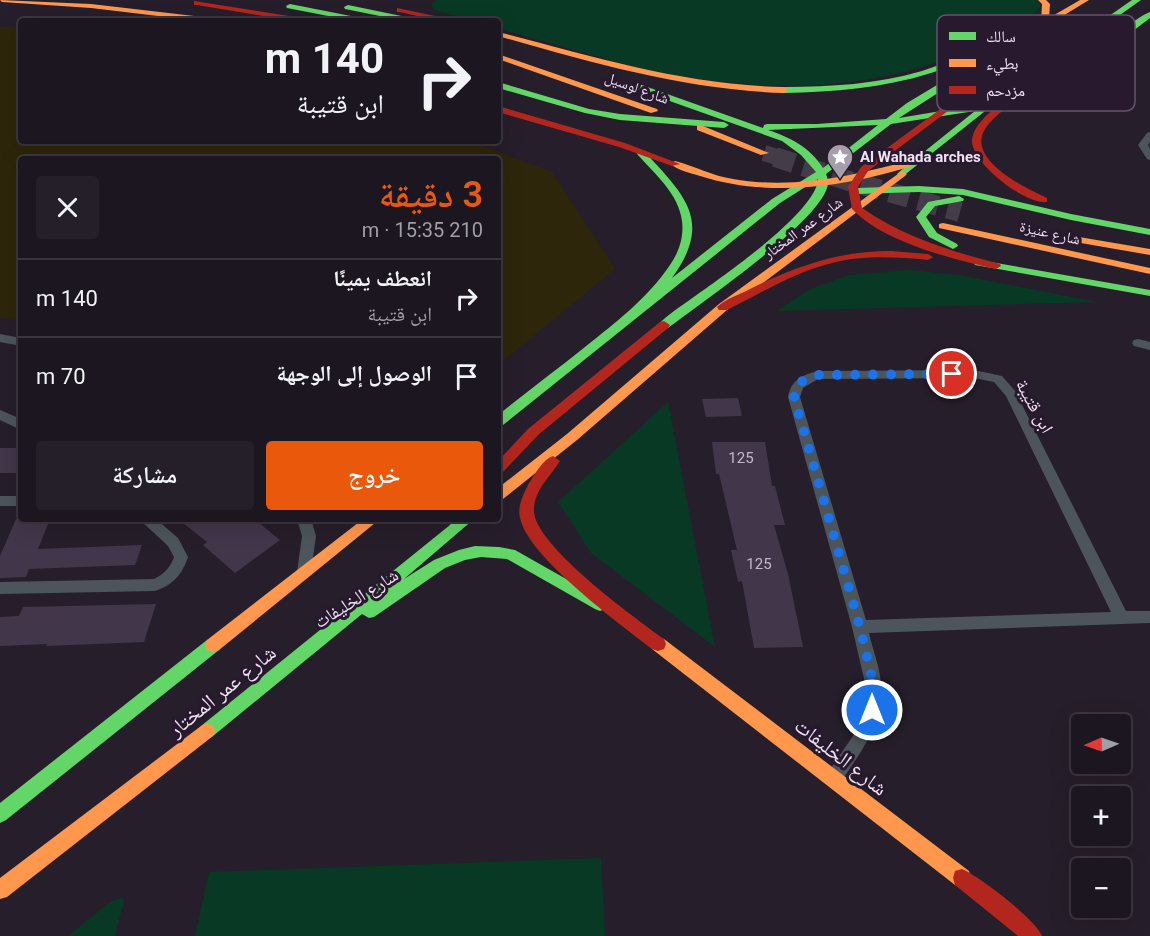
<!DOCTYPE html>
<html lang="ar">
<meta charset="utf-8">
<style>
:root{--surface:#1c1620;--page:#251f29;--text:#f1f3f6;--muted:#a09fa5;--line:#3a353e;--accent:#ea580c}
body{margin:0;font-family:Roboto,"Noto Naskh Arabic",sans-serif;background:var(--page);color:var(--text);direction:rtl;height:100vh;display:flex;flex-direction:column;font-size:22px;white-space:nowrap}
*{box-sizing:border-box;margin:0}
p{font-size:20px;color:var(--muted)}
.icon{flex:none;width:33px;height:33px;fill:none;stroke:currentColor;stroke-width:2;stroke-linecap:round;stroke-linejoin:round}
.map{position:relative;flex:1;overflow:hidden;direction:ltr}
.side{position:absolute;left:18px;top:156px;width:483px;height:366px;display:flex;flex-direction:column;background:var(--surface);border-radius:6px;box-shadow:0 6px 24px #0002,0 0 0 2px var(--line);direction:rtl}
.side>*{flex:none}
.top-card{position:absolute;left:18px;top:18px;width:483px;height:126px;border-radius:6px;box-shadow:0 6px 24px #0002,0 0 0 2px var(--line);direction:rtl;background:#1c1620;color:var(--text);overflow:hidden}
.needle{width:39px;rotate:268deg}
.buttons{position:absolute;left:1071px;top:714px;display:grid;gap:12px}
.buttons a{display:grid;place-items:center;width:60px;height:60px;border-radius:6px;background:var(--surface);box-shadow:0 6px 24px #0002,0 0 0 2px var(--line);font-size:30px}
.pin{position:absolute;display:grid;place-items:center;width:51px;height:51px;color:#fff;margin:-26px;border:3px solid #fff;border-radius:50%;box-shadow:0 2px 6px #0007}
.me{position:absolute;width:66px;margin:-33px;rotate:0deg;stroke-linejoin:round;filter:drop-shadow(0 0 4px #0008)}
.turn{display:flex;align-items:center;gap:21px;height:126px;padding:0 18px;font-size:27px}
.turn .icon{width:78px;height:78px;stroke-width:2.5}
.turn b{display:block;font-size:42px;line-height:51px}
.round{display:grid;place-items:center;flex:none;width:63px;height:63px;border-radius:6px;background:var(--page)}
.summary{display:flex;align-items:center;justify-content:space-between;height:102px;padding:0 18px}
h1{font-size:36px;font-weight:600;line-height:45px;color:var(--accent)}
.button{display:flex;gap:12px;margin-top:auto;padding:12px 18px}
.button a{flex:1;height:69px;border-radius:6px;background:var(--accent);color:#fff;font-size:24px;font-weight:600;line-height:69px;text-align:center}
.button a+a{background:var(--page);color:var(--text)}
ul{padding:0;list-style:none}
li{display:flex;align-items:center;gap:18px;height:78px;padding:0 18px;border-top:2px solid var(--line)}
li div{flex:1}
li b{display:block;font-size:22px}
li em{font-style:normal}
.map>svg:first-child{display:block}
</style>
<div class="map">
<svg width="1150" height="936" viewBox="0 0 1150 936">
<rect width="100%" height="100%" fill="#261e2a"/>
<g fill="#073924">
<path d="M437,0h599l5,5c-8,16 -45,31 -61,39 -87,43 -185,49 -281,35 -15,-2 -30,-3 -45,-7 -52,-13 -103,-29 -154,-43l-2,-8h-18l-44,-10 -4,-3v-5z"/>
<polygon points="910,270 959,275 1098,302 776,311 810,289 849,275"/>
<polygon points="668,402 715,647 591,553 558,502"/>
<polygon points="601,858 605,936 195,936 209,872"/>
<polygon points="122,897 124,901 115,936 68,936 110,902"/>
</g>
<polygon fill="#2e260a" points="0,27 21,27 21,141 470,141 552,172 615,269 498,365 498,159 21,159 21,319 0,318"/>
<g fill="#42374a">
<polygon points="738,398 742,416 706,417 702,399"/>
<polygon points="712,442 765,442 772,486 775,486 785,525 774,525 788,574 803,647 754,648 742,581 738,582 731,550 737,550 719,474 716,474"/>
<rect x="0" y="448" width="21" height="25"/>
<polygon points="16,519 50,519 38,549 142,545 135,565 29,569 26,577 0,578 0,556"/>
<polygon points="178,519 254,519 280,540 235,573 203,545 207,542"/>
<polygon points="156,604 144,642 46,646 47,644 0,646 0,617 19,616 23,607"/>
</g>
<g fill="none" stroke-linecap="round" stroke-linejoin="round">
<polyline stroke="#443c48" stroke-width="16" stroke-dasharray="16 8" stroke-linecap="butt" points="764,153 780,158"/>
<polyline stroke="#443c48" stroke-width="20" stroke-dasharray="20 10" stroke-linecap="butt" points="775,157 849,181 960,212"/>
<g fill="#4b555b" fill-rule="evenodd">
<polygon points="1150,132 1150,142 1148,145 1150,149 1150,160 1147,159 1138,145 1147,133"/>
<polygon points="0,334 21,338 21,346 0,342"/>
<polygon points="1138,339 1150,342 1150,350 1134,346 1132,343 1134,340"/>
<path d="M974,370l28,6 13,15 111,220h24v12l-281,10c4,17 11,35 12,51 3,39 -20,68 -41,99l-6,2 -6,-2 -3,-6 30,-44 9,-23 1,-27 -13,-56 -64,-230c3,-17 14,-22 30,-26zM974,378l20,4 12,14 105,216 -245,8 -66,-223 3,-9 15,-9z"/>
<polygon points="0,410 21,419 21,430 0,420"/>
<rect x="0" y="496" width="21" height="10"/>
<path d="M139,519h17l22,19 10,19c-6,18 -15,28 -33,34l-155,3v-12l154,-3c10,-5 16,-11 20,-22l-6,-11z"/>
<polygon points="297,519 311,519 316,536 311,572 309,576 304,578 299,576 297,572 302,536"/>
</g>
<g fill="#63d668" fill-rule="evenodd">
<path d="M1132,0h9l-142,101c41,-10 76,-34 110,-59 13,-10 26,-24 41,-30v6l-50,38 -41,27 -33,15 -37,10 -87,69 -5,-3 2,-2 76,-61 -84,13 -65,50c2,5 3,9 1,14 -11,36 -125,114 -159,140l-4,1 -6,-4c9,-10 22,-18 33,-26 28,-20 126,-87 127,-120l-38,24 -277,222 -5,2v-12c29,-23 58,-45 87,-68 30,-24 63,-49 85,-82 9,-13 14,-28 12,-44 -3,-27 -28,-48 -45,-67v-4h6c41,45 71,70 29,128l100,-79 44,-27 -15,-17 -19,-14 -149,-53v-4h6l124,44 1,-3 3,-1h50l69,-5 21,-16 45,-27h6v4l-59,38 84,-14zM878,125l-55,43c-13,-21 -34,-31 -55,-38z"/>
<polygon points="290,4 366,19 370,21 354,21 287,8 286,6"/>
<polygon points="348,5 416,19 420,21 405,21 345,9 344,7"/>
<path d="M1014,39l4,2 -5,23 -49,35 -4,-3 1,-2 45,-33 3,-16c-27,7 -52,20 -78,28 -48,15 -97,19 -147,20l-4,-3 4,-3c47,0 93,-3 138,-16 31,-10 60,-24 92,-32z"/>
<polygon points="498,82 589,109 620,114 724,122 729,125 724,128 620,120 585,113 498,88"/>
<polygon points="919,186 963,189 1071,214 1150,229 1150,235 1071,220 963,195 919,192 856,194 851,191 856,188"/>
<polygon points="959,196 964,199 963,201 935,206 926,217 937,233 957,244 958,246 953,249 929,237 916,217 928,202"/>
<polygon points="979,260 1150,290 1150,296 975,265 974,263"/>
<polygon points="454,519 474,519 404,579 434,560 459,550 475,546 499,547 515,550 605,601 608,605 605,609 600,611 595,609 507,559 481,557 465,560 445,568 374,617 369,618 362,614 213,736 207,739 201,736 199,731 201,726 450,525"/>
<polygon points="213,638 219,640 221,645 219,650 6,820 0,823 0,803 207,640"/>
</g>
<g fill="#ff974d" fill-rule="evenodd">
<polygon points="0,0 91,4 220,19 224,21 200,21 91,8 2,2"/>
<polygon points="1038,0 1046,0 1050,4 1049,18 1080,0 1089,0 958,80 952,80 952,76 1041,23 1042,4"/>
<path d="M498,32c97,25 185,53 286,55l4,3 -4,3c-99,-3 -191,-30 -286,-57z"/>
<polygon points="498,54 657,109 658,111 651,113 498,59"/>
<polygon points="697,126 703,126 769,153 761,155 697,130"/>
<path d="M916,159l5,3 -2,2c-70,22 -147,35 -219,12 -10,-3 -22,-6 -30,-12l5,-3c19,5 38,15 58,18 62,11 123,-4 183,-20z"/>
<polygon points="902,171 907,174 905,176 727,310 577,440 503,499 498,500 498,488 567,434 719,304"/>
<polygon points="943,223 1150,268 1150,274 939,228 939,224"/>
<polygon points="1079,237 1150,249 1150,255 1075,242 1075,238"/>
<polygon points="363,519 380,519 219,650 213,652 207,650 205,645 207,640"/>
<polygon points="658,637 664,639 969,871 971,878 969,885 962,887 955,885 652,649 650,644 652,639"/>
<polygon points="207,723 213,726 215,731 213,736 7,897 0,899 0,878 201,726"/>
</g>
<g fill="#b3261e" fill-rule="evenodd">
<polygon points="194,1 308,19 312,21 294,21 197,5 194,5"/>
<polygon points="397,8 449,19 453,21 439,21 400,12 397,12"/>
<path d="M961,94l7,2 -100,75 -10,16 4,21c42,29 88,43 138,56l1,2 -5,3c-44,-10 -113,-27 -144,-60l-4,-22 13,-20z"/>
<path d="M1007,97l7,2c-9,12 -25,20 -31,34 -12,29 44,56 64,65v4c-21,3 -76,-39 -75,-62 2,-18 23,-31 35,-43z"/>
<polygon points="498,106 625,143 680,164 672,166 619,147 498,112"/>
<path d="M891,251l37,3 5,3 -5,3c-32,-3 -65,-5 -96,3 -37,9 -71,30 -105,47h-8l-2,-3c8,-8 22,-12 33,-18 46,-23 89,-38 141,-38z"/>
<polygon points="664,321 670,325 668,328 538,435 503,472 498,474 498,461 528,429 660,322"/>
<path d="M553,456l7,5c-10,16 -25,28 -26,48 -3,34 101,109 130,130l2,5 -2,5 -6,2 -6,-2c-32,-25 -124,-92 -132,-131 -3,-12 4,-25 9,-35 6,-9 14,-24 24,-27z"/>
<path d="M962,869c17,7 73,50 80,67h-24l-63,-51 -2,-7 2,-7z"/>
</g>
</g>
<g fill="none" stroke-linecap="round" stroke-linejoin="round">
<path stroke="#1a73e8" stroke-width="10" stroke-dasharray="0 18" d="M872,710l1,-27 -13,-56 -66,-230c2,-15 11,-19 25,-22l133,-1"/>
</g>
<defs>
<g id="sight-pin" transform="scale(1.35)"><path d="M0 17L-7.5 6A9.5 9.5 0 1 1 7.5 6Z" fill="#a79eac" stroke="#28192f"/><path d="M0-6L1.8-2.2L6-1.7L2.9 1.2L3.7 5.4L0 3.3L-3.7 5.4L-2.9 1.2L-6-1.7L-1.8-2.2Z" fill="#fff"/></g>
</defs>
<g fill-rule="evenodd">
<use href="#sight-pin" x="840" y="157"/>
</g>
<g text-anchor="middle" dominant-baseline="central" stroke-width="6" stroke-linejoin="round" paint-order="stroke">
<g font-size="15" fill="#ede3f2" stroke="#28192f">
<text transform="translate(637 88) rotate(20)">شارع لوسيل</text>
<text transform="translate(803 228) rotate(-36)">شارع عمر المختار</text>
<text transform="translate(1050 233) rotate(13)">شارع عنيزة</text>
</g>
<g font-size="15" font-weight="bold" fill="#ede3f2" stroke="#28192f" text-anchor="start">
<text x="860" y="157">Al Wahada arches</text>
</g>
<g font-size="15" fill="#c2b8c8">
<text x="741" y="458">125</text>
<text x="759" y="564">125</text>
</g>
<g font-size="18" fill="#ede3f2" stroke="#28192f">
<text transform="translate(1035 406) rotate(61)">ابن قتيبة</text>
<text transform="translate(356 598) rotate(-32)">شارع الخليفات</text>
</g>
<g font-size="21" fill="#ede3f2" stroke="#28192f">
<text transform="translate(222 691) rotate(-39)">شارع عمر المختار</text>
<text transform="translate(841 757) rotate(38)">شارع الخليفات</text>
</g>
</g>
<rect x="937" y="15" width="198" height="96" rx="9" fill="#28192f" stroke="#63566a" stroke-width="1.5"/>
<rect x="949" y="32" width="27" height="8" fill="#63d668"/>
<rect x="949" y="59" width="27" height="8" fill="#ff974d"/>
<rect x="949" y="86" width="27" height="8" fill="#b3261e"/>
<g font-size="16" fill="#ede3f2">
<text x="986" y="42">سالك</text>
<text x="986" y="69">بطيء</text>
<text x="986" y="96">مزدحم</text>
</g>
</svg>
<div class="buttons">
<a><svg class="needle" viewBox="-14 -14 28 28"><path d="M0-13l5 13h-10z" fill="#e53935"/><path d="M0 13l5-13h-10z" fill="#a09fa5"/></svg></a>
<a>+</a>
<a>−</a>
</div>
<div class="pin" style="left:952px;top:374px;background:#d93025"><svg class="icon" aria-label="arrive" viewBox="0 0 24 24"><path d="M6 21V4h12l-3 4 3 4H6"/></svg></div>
<svg class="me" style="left:872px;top:710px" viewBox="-20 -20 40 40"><circle r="17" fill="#1a73e8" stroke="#fff" stroke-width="3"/><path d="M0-11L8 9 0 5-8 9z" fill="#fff"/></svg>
<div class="top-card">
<div class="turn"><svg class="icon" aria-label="right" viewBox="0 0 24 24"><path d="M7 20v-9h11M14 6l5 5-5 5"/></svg><div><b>140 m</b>ابن قتيبة</div></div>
</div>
<section class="side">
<div class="summary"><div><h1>3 دقيقة</h1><p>210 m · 15:35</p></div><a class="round"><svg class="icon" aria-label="close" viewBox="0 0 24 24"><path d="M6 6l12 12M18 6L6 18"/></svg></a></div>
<ul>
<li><svg class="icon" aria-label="right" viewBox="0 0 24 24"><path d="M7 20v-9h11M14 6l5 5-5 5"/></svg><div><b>انعطف يمينًا</b><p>ابن قتيبة</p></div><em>140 m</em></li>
<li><svg class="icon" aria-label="arrive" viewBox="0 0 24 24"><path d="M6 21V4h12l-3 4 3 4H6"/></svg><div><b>الوصول إلى الوجهة</b></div><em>70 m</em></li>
</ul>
<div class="button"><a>خروج</a><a>مشاركة</a></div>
</section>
</div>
